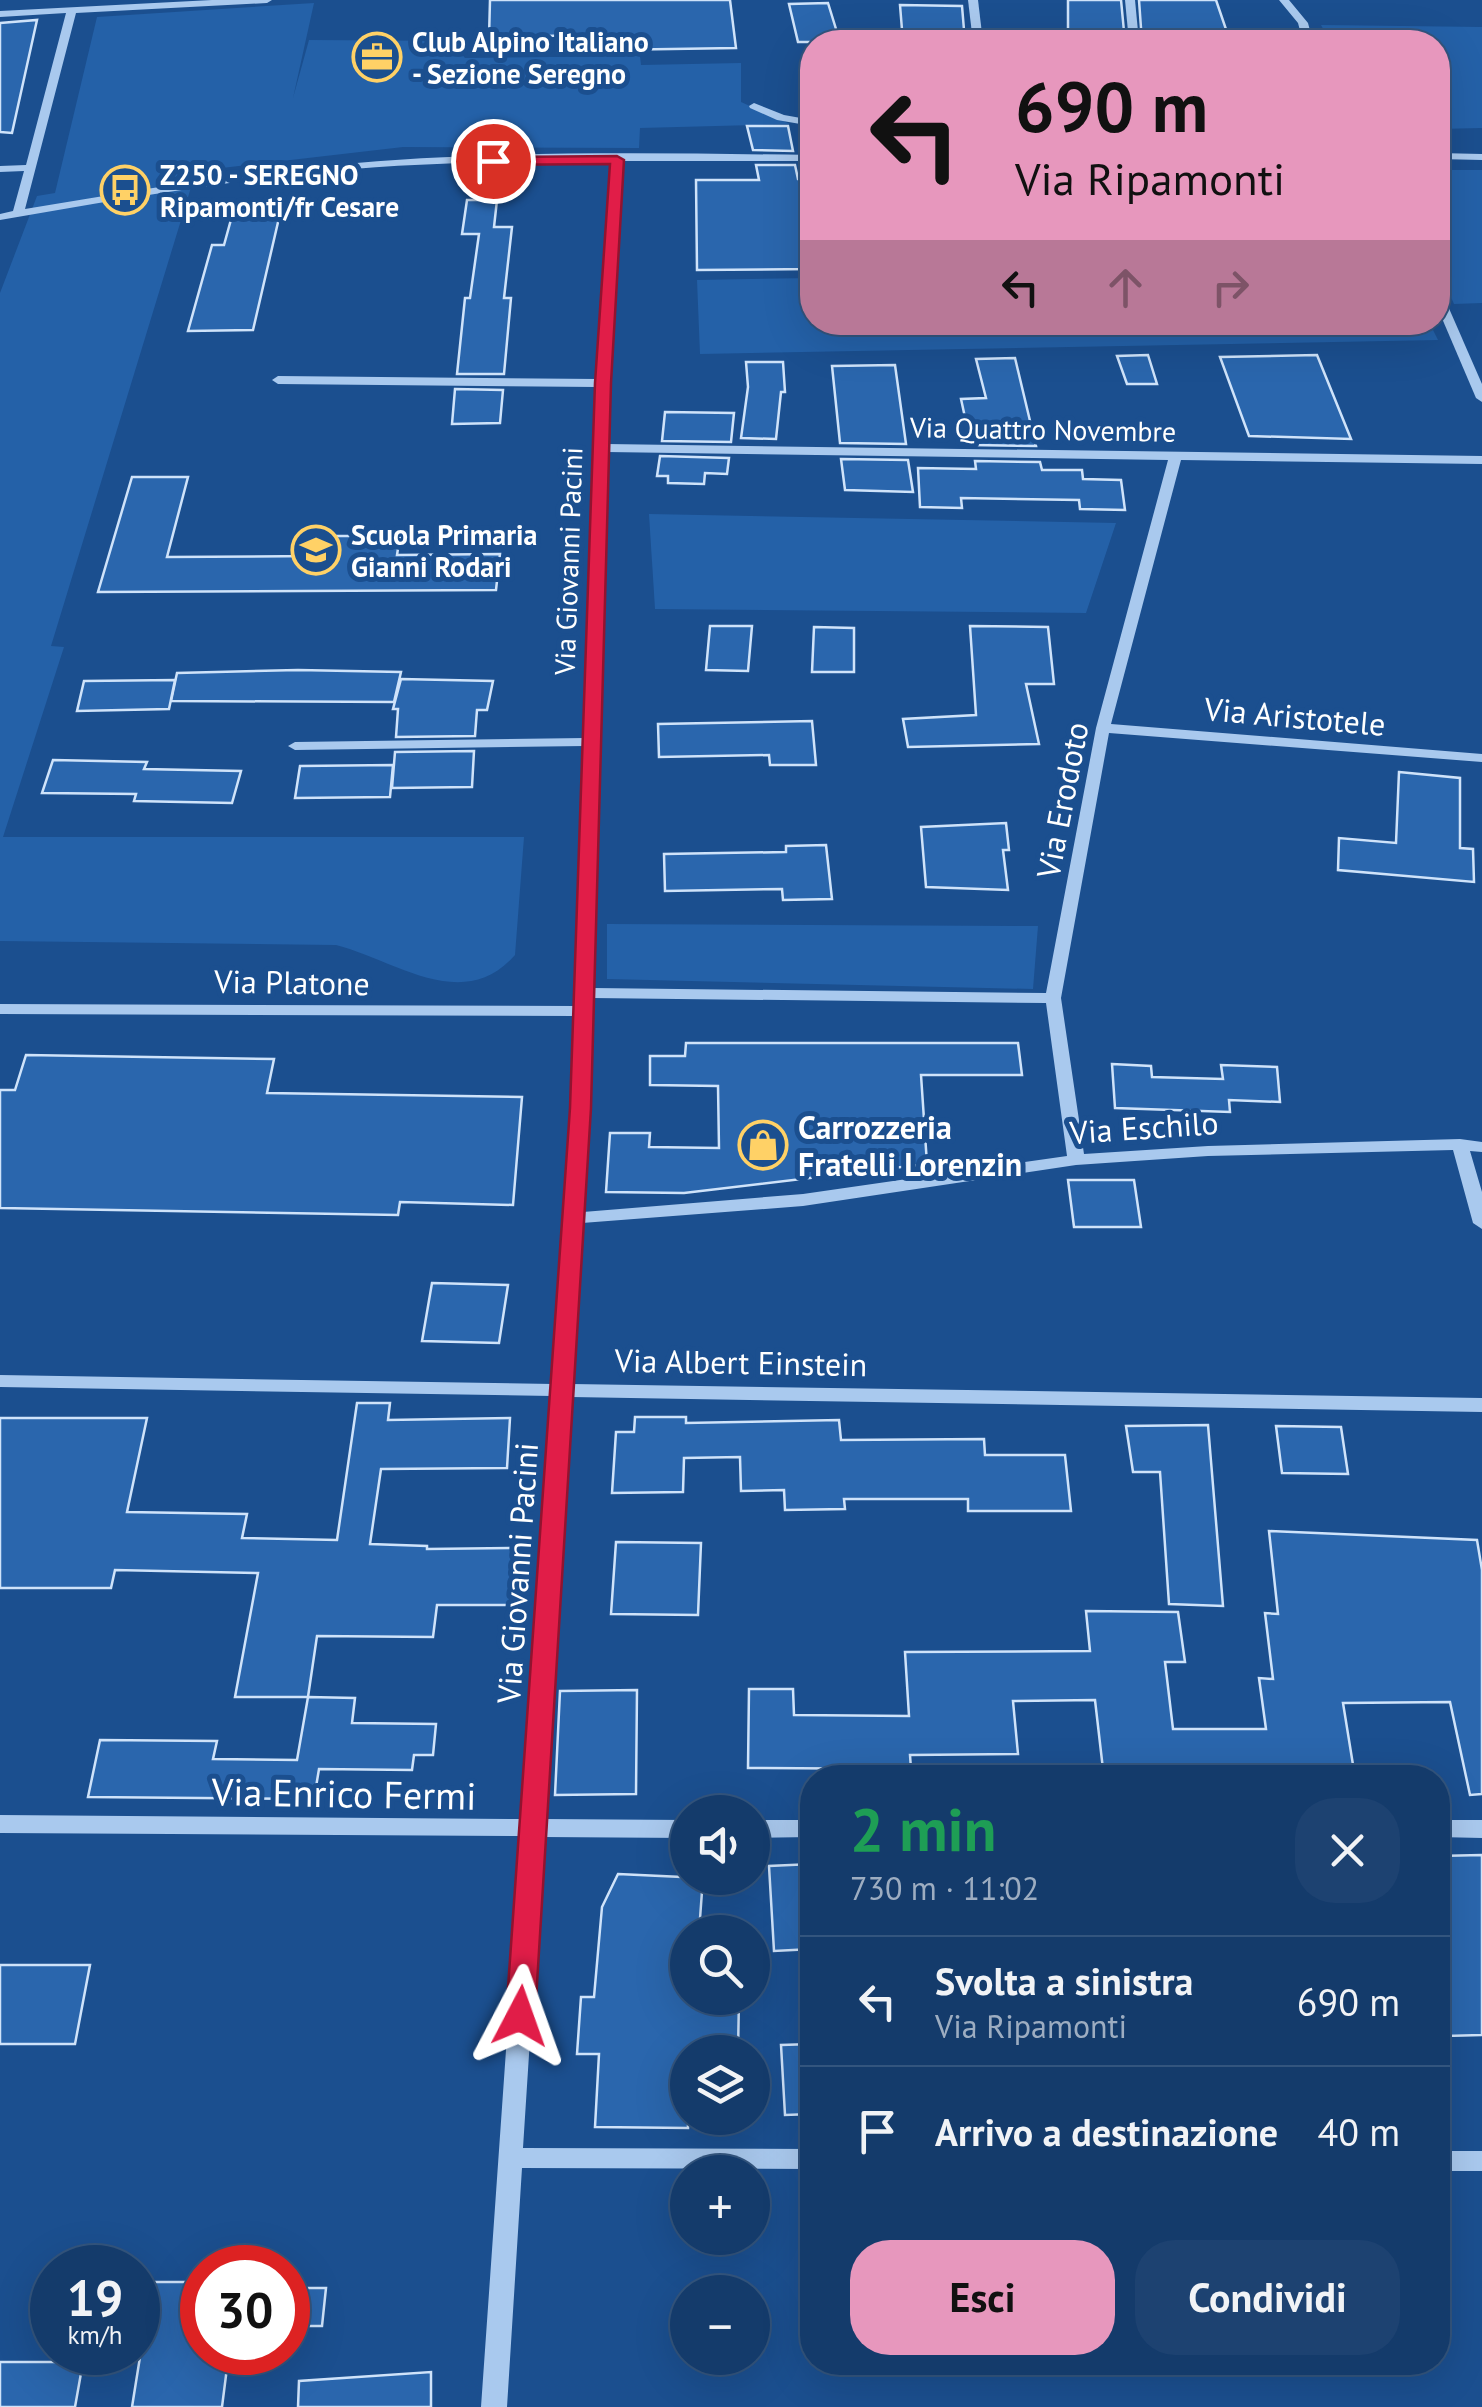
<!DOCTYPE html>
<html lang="it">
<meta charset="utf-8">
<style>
:root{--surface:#143b6b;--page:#1d4271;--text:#f1f3f6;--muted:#9dadc1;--line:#33557e;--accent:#e797bd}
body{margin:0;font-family:"PT Sans",sans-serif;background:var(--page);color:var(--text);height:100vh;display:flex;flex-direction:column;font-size:38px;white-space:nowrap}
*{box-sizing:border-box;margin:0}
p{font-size:32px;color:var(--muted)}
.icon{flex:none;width:55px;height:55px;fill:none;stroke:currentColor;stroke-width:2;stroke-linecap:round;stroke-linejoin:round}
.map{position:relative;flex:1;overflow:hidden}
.side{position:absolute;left:800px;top:1765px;width:650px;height:610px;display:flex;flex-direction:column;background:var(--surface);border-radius:40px;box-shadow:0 10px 40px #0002,0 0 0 2px var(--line)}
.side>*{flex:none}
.banner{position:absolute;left:800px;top:30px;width:650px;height:305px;border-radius:40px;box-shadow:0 10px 40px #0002,0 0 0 2px var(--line);background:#e797bd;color:#111;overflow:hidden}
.tools{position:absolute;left:670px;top:1795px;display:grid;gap:20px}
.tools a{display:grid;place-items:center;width:100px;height:100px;border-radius:50%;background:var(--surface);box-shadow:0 10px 40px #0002,0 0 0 2px var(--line);font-size:50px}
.speed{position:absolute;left:30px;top:2245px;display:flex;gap:20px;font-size:50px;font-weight:700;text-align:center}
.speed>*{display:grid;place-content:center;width:130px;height:130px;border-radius:50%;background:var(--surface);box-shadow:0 10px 40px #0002,0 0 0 2px var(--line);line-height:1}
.speed small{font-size:25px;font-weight:400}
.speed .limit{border:15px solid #d22;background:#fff;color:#111}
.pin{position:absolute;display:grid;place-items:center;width:85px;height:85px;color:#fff;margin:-42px;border:5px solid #fff;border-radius:50%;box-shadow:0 2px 10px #0007}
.me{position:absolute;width:110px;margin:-55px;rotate:4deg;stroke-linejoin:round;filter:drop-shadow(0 0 8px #0008)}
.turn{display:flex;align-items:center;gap:35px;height:210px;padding:0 50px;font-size:45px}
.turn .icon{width:130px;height:130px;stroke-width:2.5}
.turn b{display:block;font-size:70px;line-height:85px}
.lanes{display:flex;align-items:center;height:95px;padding:0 50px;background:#0003;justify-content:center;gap:50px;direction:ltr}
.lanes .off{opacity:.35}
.round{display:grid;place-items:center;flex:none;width:105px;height:105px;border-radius:40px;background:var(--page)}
.overview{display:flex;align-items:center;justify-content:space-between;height:170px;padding:0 50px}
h1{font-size:60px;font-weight:800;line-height:75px;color:#1e9e55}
.primary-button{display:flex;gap:20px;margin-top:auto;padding:20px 50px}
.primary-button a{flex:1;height:115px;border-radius:40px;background:var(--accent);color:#111;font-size:40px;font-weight:800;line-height:115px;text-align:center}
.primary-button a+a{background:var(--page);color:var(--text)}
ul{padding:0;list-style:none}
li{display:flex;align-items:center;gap:30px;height:130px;padding:0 50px;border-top:2px solid var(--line)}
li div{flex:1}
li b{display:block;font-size:38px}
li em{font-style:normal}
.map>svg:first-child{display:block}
</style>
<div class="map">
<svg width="1482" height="2407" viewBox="0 0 1482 2407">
<rect width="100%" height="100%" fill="#1b4f8f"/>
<g fill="#2461a8">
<path d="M314,3l-21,95 16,-58 151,1 -1,10 6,7 175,-2 1,9 100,-2v39l49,22 -150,4 -1,20 -236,-1 -207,24 -145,475 13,1 -61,190h521l-9,118c-52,60 -122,4 -179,-10l-336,-4v-648l37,-97 18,-3 42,-176z"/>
<polygon points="1321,25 1482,27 1482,128 1438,129 1438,42 1330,42"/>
<polygon points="1438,170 1482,170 1482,303 1454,304 1438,267"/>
<polygon points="812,278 812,322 1429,322 1438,340 700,354 697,280"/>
<polygon points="649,514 1116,523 1086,613 655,609"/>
<polygon points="607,924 1038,926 1033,989 607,979"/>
</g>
<g fill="#2a66ad" stroke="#cfe3fa" stroke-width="2.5">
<polygon points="490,0 730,0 736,48 607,50 607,34 489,38"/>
<polygon points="1068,0 1121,0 1125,42 1068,42"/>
<polygon points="1139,0 1216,0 1229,38 1142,42"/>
<polygon points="828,3 840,42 798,42 789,4"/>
<polygon points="900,5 962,6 965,42 903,42"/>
<polygon points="37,20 12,133 0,132 0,23"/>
<polygon points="747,126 788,126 793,151 753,150"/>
<polygon points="756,165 795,165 798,179 812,179 812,269 697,270 696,180 759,180"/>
<polygon points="467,200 497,200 494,227 512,227 504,298 511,298 504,374 457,374 465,298 470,298 479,234 462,234"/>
<polygon points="235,205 282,205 253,330 188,331 212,245 224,245"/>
<polygon points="1148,355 1157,384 1127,384 1117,356"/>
<polygon points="1317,355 1351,439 1249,436 1220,357"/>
<polygon points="1015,358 1036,446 971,445 961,399 986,398 976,359"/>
<polygon points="746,362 783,362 785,392 781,392 776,439 741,438 748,387"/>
<polygon points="895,365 906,444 840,443 832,366"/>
<polygon points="455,389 503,390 500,423 452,424"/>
<polygon points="665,412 734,413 731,442 662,441"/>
<polygon points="660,456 729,458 727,474 705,473 704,484 668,483 668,476 657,476"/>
<polygon points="841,459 908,460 913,492 845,490"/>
<polygon points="975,461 1040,462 1042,470 1082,470 1083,479 1121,480 1125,510 1080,509 1079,500 961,498 962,508 920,507 918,468 976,469"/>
<polygon points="132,477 188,477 167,557 315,556 319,536 400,536 397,555 500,554 496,590 98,592"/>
<polygon points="710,626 752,626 748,671 706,670"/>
<polygon points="970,626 1048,627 1054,684 1026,684 1039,744 908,747 903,719 976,715"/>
<polygon points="814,627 854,628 854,672 812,672"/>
<polygon points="298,670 401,672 394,702 171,701 177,673"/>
<polygon points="401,679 493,681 487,710 477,710 475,736 396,737 398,709 393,709"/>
<polygon points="175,680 169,709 77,711 84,681"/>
<polygon points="812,721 816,765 770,765 769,755 659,757 658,724"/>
<polygon points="474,751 472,787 392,788 395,752"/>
<polygon points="53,760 147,762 144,769 241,771 232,803 134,801 136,794 42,793"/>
<polygon points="393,765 390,797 295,798 300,766"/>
<polygon points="1399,772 1460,778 1460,848 1473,849 1474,882 1338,870 1339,838 1396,843"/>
<polygon points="1006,823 1009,850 1003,850 1008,890 926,887 921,827"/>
<polygon points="826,845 832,899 783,900 782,889 665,891 664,854 786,852 786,846"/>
<polygon points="686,1043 1018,1043 1022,1075 921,1075 927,1164 684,1193 606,1192 610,1133 650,1133 649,1147 719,1148 718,1086 650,1085 650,1056 685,1056"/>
<polygon points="26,1055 274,1059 267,1093 522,1097 513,1205 400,1202 398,1215 0,1208 0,1090 15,1090"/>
<polygon points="1112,1064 1151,1066 1152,1077 1223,1079 1221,1065 1277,1067 1280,1102 1229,1100 1230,1112 1115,1108"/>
<polygon points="1068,1180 1134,1180 1141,1227 1074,1227"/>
<polygon points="432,1283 508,1285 499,1343 422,1341"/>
<polygon points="357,1403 390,1403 388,1420 510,1418 507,1468 381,1469 370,1544 427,1546 427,1549 519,1548 515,1605 437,1605 433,1637 317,1636 308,1697 235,1697 258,1573 115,1570 111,1588 0,1588 0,1418 147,1418 127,1512 247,1514 242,1538 337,1540"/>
<polygon points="635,1417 686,1417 686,1423 839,1420 841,1440 984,1439 985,1455 1065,1455 1071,1511 968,1511 968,1499 844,1499 845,1509 785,1510 784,1490 741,1491 740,1457 684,1458 683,1492 612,1493 616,1432 634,1432"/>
<polygon points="1208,1425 1223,1606 1169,1604 1160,1472 1133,1472 1126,1426"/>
<polygon points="1276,1426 1341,1427 1348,1474 1282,1473"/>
<polygon points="1269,1531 1477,1540 1482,1570 1482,1794 1470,1795 1450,1702 1343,1703 1354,1771 1244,1769 1245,1778 1104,1778 1095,1700 1013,1701 1018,1754 910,1755 911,1769 748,1768 749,1689 793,1689 794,1715 909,1716 905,1652 1090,1651 1086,1611 1178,1612 1185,1662 1165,1662 1173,1729 1266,1729 1259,1678 1273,1679 1265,1613 1278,1614"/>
<polygon points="616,1542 701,1543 698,1615 611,1614"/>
<polygon points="637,1690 636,1794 555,1795 560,1691"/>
<polygon points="308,1697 355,1698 352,1723 436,1724 433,1755 414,1755 412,1770 319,1769 314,1799 88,1797 100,1740 217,1741 213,1759 297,1760"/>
<polygon points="1482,1855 1482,2035 1445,2036 1438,2004 1438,1856"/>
<polygon points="812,1864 812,1949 774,1951 769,1866"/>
<polygon points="618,1874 703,1878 699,1932 688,1932 688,1998 739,1998 738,2052 688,2052 688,2128 595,2127 599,2054 577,2054 581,1997 594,1997 602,1907"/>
<polygon points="0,1965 90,1965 75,2044 0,2044"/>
<polygon points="812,2044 812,2114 785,2115 781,2045"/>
<polygon points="152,2282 202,2282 202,2352 229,2352 222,2407 132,2407"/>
<polygon points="288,2288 326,2288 322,2326 288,2326"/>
<polygon points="0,2362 83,2362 75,2407 0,2407"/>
<polygon points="431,2372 431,2407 298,2407 299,2381"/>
</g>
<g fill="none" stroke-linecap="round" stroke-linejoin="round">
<g fill="#a9c9ee" fill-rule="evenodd">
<path d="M212,0h60l-5,3 -191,10 -51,196c102,-17 205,-35 308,-44 159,-15 320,-12 479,-10v6h-190l-15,283 875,12v8l-301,-4 -70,264 371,30v8l-373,-29 -48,265 23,156 124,-8 252,-7 22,3v10l-12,-1 12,41v37l-9,-6 -20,-73 -245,6 -132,9 -273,41 -221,17 -10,161 910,14v14l-911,-15 -27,422 144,1v18l-145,-1 -20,311 289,1v20l-290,-1 -15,239h-26l40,-571 -521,-3v-18l523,4 29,-423 -552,-9v-12l553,9 20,-276 3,-92 -576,-2v-10l576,2 9,-260 -290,4 -7,-4 7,-4 290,-4 12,-351 -319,-3 -6,-4 6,-4 319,3 15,-218c-94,0 -188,1 -281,10 -111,11 -221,30 -331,49v-6l13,-3 11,-40 -24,1v-6l26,-1 40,-152 -66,4v-6zM607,452l561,8 -72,268 -50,265 -453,-5zM592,998l454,5 21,153 -264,38 -220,18z"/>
<polygon points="968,0 978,0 983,42 973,42"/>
<polygon points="1125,0 1135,0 1139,42 1129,42"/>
<polygon points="1279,0 1289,0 1308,23 1313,42 1303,42 1298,23"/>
<polygon points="754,103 784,115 812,120 812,126 777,120 750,108 749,106"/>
<polygon points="1438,153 1482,154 1482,160 1438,159"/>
<polygon points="1438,294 1444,297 1482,384 1482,402 1476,398 1438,309"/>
<polygon points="752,1820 812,1820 812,1837 752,1838"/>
<polygon points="1438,1820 1482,1820 1482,1838 1438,1837"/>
<rect x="1438" y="2151" width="44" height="20"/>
</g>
</g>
<polygon fill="#e11d48" stroke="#92132f" stroke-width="2.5" points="617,156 624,160 611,383 591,1108 535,2016 531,2025 520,2028 510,2025 506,2016 570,1108 595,383 610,164 493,165 486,161 493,157"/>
<defs>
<g id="office-ring" transform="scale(2.5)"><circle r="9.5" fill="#1b4f8f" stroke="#ffd166" stroke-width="1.5"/><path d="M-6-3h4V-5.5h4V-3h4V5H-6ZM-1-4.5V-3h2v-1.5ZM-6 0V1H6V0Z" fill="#ffd166"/></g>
<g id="bus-ring" transform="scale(2.5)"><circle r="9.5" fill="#1b4f8f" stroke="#ffd166" stroke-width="1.5"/><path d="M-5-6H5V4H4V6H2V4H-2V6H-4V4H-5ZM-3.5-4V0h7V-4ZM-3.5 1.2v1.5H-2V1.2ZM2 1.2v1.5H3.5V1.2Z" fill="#ffd166"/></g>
<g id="school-ring" transform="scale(2.5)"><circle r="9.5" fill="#1b4f8f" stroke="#ffd166" stroke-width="1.5"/><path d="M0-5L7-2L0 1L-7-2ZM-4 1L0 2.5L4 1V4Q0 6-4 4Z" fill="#ffd166"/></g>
<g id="shop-ring" transform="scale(2.5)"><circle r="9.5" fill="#1b4f8f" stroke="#ffd166" stroke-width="1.5"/><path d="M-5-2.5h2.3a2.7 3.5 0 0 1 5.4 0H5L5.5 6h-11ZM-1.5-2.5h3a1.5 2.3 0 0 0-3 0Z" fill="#ffd166"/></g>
</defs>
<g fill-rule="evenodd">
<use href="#office-ring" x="377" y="57"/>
<use href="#bus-ring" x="125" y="190"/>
<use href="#school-ring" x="316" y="550"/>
<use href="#shop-ring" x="763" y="1145"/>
</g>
<g text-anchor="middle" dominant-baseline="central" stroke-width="10" stroke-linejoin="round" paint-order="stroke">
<g font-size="28" font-weight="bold" fill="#fff" stroke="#1b4f8f" text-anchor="start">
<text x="412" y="41">Club Alpino Italiano<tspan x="412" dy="32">- Sezione Seregno</tspan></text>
<text x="160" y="174">Z250 - SEREGNO<tspan x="160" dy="32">Ripamonti/fr Cesare</tspan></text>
<text x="351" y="534">Scuola Primaria<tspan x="351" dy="32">Gianni Rodari</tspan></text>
</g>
<g font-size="28" fill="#fff" stroke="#1b4f8f">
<text transform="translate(1043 429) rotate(1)">Via Quattro Novembre</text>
<text transform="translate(568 561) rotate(-88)">Via Giovanni Pacini</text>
</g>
<g font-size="32" fill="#fff" stroke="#1b4f8f">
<text transform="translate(1295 716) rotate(5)">Via Aristotele</text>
<text transform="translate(1062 800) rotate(-79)">Via Erodoto</text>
<text transform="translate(292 982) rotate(1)">Via Platone</text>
<text transform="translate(1144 1127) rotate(-4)">Via Eschilo</text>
<text transform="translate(741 1362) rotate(1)">Via Albert Einstein</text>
<text transform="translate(517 1573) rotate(-86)">Via Giovanni Pacini</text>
</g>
<g font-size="32" font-weight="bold" fill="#fff" stroke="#1b4f8f" text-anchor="start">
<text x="798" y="1127">Carrozzeria<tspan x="798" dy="37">Fratelli Lorenzin</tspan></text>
</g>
<g font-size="38" fill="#fff" stroke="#1b4f8f">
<text transform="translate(344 1793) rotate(1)">Via Enrico Fermi</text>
</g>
</g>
</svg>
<div class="tools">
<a><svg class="icon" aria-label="sound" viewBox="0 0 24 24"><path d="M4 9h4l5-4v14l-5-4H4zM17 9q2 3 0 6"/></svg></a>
<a><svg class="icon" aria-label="search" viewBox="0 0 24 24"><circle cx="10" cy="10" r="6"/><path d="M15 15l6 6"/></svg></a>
<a><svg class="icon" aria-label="layers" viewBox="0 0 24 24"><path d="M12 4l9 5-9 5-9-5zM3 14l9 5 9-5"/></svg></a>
<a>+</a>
<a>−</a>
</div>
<div class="speed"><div>19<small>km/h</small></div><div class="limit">30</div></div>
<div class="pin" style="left:493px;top:161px;background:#d93025"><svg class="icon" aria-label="arrive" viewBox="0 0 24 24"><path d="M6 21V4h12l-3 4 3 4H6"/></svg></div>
<svg class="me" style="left:520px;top:2016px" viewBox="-20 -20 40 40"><path d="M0-17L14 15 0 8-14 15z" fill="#e11d48" stroke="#fff" stroke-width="4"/></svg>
<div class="banner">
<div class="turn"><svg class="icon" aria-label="left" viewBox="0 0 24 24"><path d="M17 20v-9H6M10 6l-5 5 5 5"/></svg><div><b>690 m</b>Via Ripamonti</div></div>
<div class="lanes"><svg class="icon" aria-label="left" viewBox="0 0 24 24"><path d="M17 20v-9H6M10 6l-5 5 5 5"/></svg><svg class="icon off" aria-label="ahead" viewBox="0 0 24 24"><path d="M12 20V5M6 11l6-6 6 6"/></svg><svg class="icon off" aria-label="right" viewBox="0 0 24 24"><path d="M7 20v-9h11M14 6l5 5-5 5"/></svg></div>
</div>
<section class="side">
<div class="overview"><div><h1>2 min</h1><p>730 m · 11:02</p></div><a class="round"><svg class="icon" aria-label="close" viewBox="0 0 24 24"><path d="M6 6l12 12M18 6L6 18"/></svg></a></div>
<ul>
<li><svg class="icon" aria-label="left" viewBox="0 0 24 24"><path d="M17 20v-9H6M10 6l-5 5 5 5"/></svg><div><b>Svolta a sinistra</b><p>Via Ripamonti</p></div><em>690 m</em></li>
<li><svg class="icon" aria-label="arrive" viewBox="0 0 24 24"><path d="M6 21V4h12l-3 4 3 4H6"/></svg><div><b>Arrivo a destinazione</b></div><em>40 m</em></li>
</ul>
<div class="primary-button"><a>Esci</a><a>Condividi</a></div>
</section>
</div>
